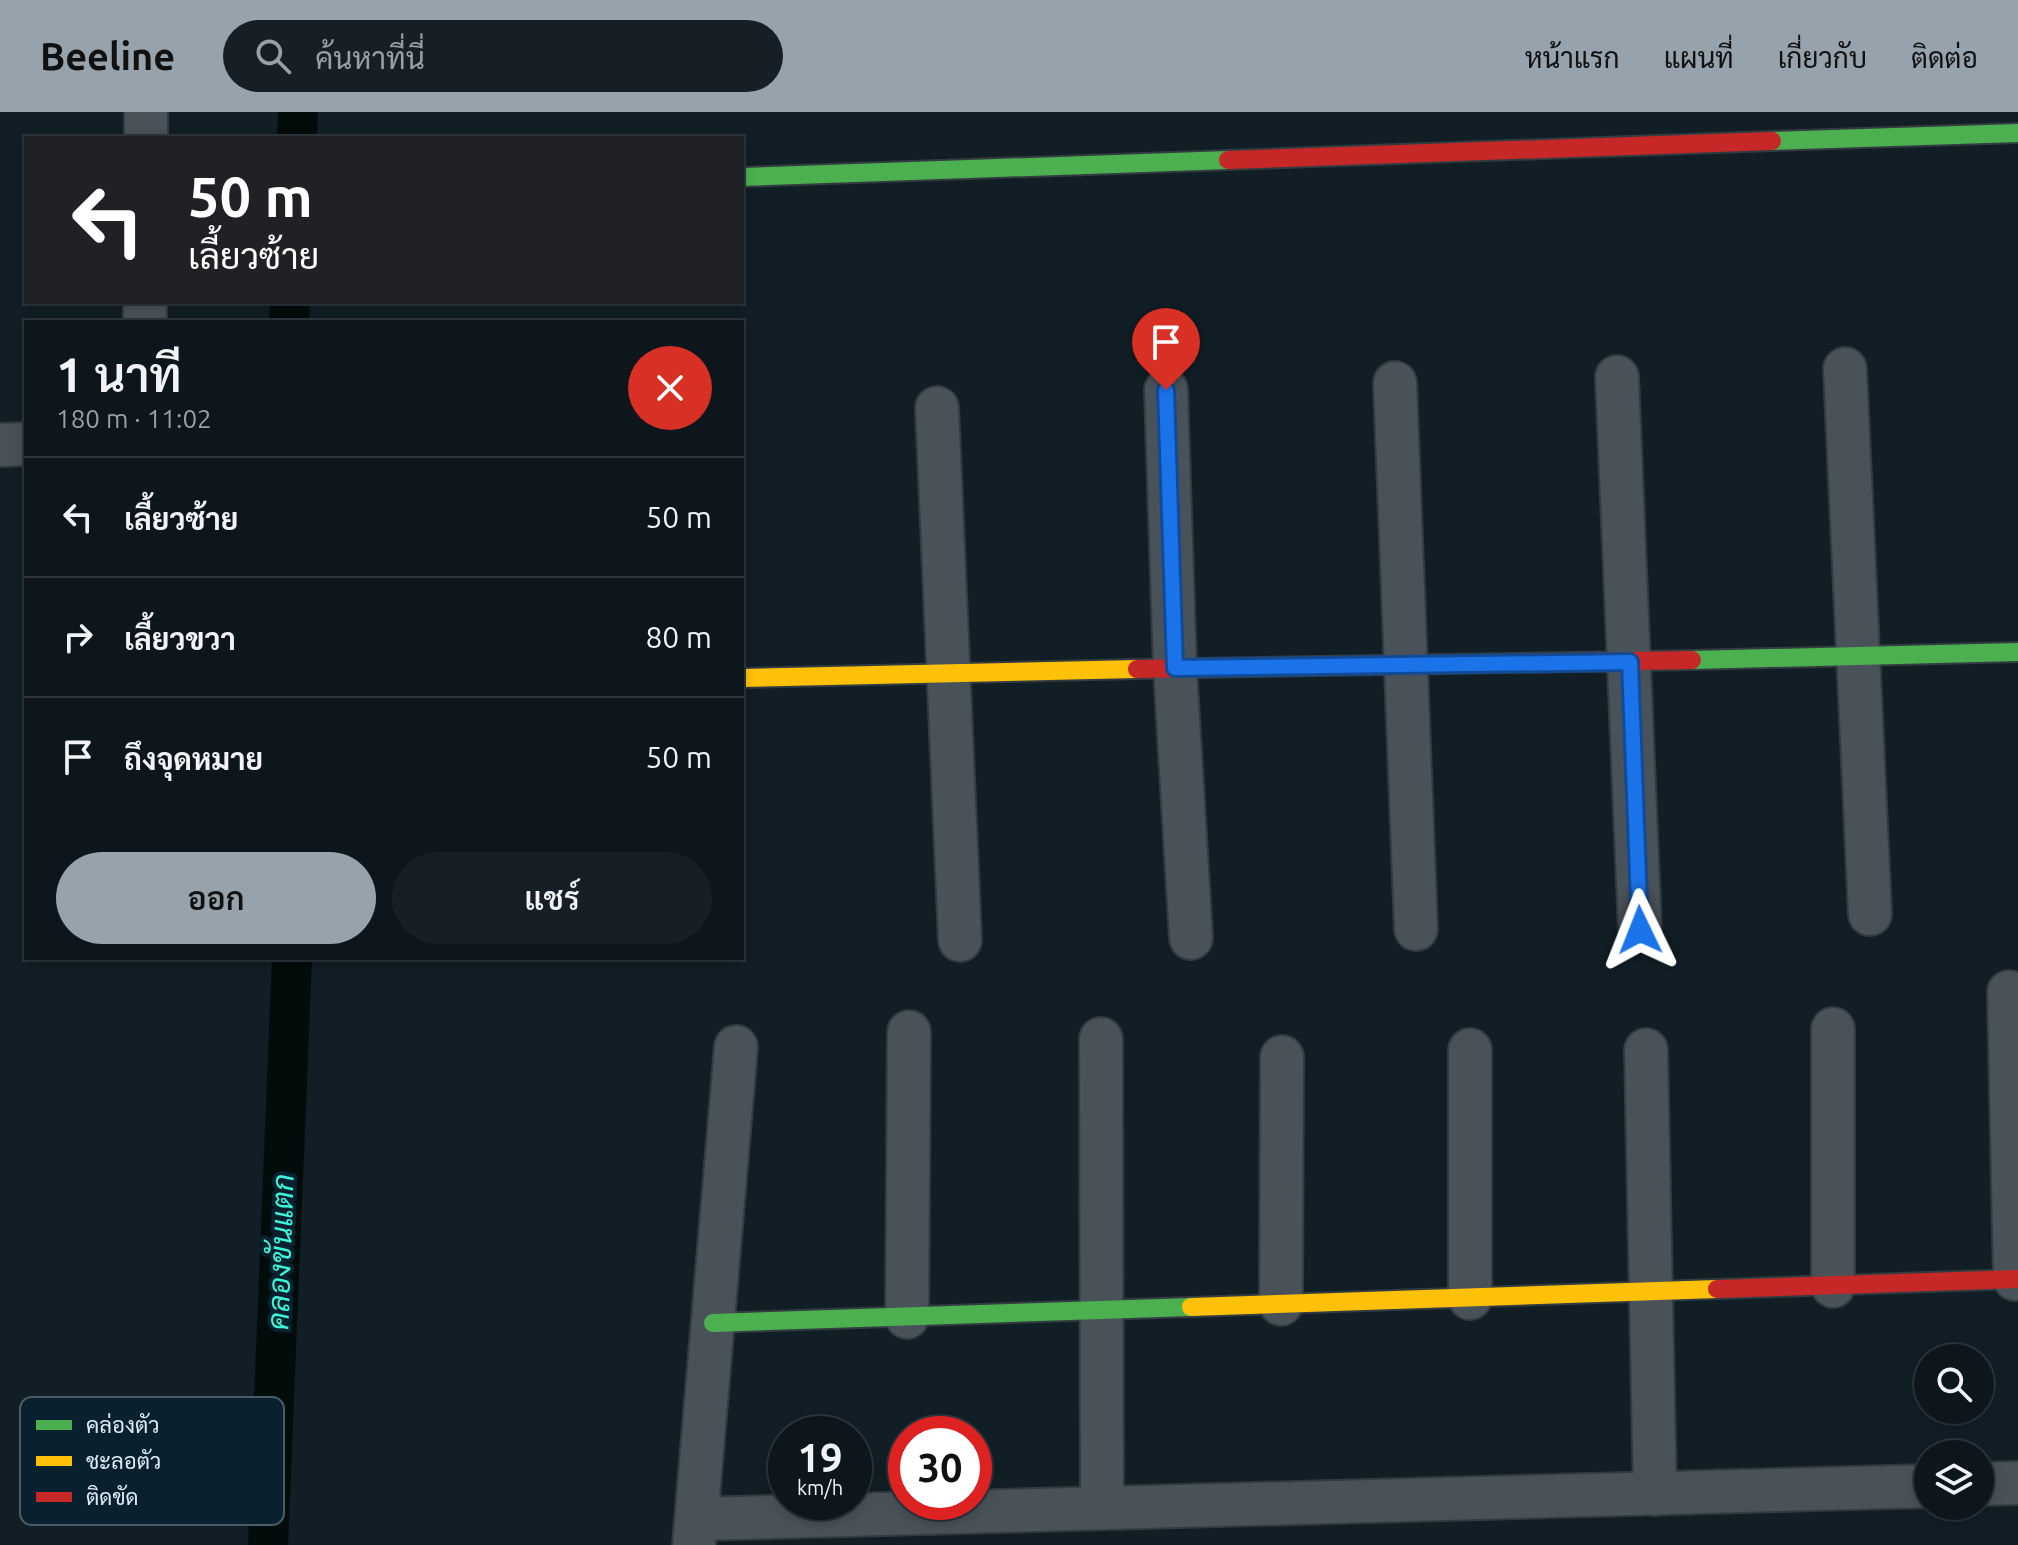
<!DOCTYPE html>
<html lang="th">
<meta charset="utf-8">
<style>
:root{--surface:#0d161c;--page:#161f25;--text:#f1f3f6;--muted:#9a9fa3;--line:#2d353b;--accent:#96a3ac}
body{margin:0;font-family:Ubuntu,Sarabun,sans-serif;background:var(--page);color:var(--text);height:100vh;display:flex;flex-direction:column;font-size:30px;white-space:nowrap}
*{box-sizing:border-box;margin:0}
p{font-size:26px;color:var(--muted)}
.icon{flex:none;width:44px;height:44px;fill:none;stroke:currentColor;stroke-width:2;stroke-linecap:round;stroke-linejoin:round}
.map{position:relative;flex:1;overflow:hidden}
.side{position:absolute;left:24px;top:208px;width:720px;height:640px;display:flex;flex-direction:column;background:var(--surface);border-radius:0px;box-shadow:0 4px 12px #0003,0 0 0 2px var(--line)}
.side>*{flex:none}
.top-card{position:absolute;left:24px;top:24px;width:720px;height:168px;border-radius:0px;box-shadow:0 4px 12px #0003,0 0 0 2px var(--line);background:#202124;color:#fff;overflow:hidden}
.tools{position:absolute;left:1914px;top:1232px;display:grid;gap:16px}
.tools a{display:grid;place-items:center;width:80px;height:80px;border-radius:50%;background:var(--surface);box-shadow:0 4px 12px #0003,0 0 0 2px var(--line);font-size:40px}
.speed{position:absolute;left:768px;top:1304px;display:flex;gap:16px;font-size:40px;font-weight:700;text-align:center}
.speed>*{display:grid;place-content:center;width:104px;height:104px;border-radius:50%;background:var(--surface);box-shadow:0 4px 12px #0003,0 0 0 2px var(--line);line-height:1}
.speed small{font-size:20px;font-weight:400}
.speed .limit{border:12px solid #d22;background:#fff;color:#111}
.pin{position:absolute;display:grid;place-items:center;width:68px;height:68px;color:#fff;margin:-82px -34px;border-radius:50% 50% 50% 0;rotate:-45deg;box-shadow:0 0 8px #0007}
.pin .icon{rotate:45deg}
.me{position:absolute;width:88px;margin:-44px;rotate:358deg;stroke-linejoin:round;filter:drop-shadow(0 0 6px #0008)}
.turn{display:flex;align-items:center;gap:28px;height:168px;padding:0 32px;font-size:36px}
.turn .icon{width:104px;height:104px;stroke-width:2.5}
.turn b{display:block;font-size:56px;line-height:68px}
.round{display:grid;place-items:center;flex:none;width:84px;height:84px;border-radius:42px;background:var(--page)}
.headline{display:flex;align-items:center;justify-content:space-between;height:136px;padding:0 32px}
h1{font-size:48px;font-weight:600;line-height:60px}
.button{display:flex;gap:16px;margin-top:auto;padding:16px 32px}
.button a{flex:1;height:92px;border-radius:48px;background:var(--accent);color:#111;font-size:32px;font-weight:600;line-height:92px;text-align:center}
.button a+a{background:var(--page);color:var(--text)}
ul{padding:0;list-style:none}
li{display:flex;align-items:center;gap:24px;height:120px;padding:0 32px;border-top:2px solid var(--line)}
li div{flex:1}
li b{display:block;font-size:30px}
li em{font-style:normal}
header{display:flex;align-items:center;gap:48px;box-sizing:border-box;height:112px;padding:0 40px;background:var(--accent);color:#111}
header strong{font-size:38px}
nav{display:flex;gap:44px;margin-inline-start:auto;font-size:28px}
.search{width:560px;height:72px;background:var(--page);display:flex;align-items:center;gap:20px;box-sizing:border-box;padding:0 28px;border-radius:44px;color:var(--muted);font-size:30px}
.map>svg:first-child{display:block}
</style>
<header>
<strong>Beeline</strong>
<div class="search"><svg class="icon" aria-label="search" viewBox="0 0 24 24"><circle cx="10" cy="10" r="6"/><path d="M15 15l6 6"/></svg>ค้นหาที่นี่</div>
<nav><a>หน้าแรก</a><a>แผนที่</a><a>เกี่ยวกับ</a><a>ติดต่อ</a></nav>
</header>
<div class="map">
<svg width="2018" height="1433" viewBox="0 0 2018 1433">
<rect width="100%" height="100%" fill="#111e26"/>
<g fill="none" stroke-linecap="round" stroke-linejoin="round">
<g stroke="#020c0b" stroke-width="40">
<polyline points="297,26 298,0"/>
<polyline points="289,210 290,190"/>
<polyline points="268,1433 292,846"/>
</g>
<g stroke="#323b40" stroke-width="46">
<g id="street">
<polyline points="146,26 146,0"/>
<polyline points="145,210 145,190"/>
<polyline points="1845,257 1870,802"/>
<polyline points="1617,265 1640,818"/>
<polyline points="1395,271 1416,817"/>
<polyline points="1166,278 1175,556 1191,826"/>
<polyline points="937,296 960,828"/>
<polyline points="0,333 26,332"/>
<polyline points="2009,880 2015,1167"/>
<polyline points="1833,917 1833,1174"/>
<polyline points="1101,927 1102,1396"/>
<polyline points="1646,938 1655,1382"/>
<polyline points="1470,1186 1470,938"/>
<polyline points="1281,1192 1282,945"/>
<polyline points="907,1205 909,920"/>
<polyline points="1980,1372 2018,1371"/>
<polyline points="697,1407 1928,1374"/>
<polyline points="694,1433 736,935"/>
</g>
</g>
<g stroke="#323b40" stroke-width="22">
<g id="fast">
<polyline points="1772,29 2018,21"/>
<polyline points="742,65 1228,48"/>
<polyline points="1692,548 2018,540"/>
<polyline points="713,1211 1191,1195"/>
</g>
</g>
<g stroke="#323b40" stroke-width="22">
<g id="slow">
<polyline points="742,566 1137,557"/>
<polyline points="1191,1195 1717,1177"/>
</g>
</g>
<g stroke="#323b40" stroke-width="22">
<g id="jam">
<polyline points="1228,48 1772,29"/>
<polyline points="1137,557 1692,548"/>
<polyline points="1717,1177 2018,1167"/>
</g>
</g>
<use href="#street" stroke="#495258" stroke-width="42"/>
<use href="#fast" stroke="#4caf50" stroke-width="18"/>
<use href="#slow" stroke="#ffc107" stroke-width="18"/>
<use href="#jam" stroke="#c62828" stroke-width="18"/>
</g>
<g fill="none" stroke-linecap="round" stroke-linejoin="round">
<g stroke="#114b97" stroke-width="20">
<polyline id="route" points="1166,278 1175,556 1630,550 1640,818"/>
</g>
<use href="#route" stroke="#1a73e8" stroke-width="14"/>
</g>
<g text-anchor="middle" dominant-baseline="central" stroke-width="8" stroke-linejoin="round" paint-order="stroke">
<g font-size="30" font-style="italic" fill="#3bf7da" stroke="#09212e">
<text transform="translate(280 1140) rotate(-88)">คลองขันแตก</text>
</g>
</g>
<rect x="20" y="1285" width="264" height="128" rx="12" fill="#09212e" stroke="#495e69" stroke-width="2"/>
<rect x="36" y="1308" width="36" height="10" fill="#4caf50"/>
<rect x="36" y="1344" width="36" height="10" fill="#ffc107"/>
<rect x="36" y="1380" width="36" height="10" fill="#c62828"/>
<g font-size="22" fill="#ddebf4">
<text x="86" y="1321">คล่องตัว</text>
<text x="86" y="1357">ชะลอตัว</text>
<text x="86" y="1393">ติดขัด</text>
</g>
</svg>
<div class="tools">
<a><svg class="icon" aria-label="search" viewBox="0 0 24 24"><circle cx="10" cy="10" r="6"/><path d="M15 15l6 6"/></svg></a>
<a><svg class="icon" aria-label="layers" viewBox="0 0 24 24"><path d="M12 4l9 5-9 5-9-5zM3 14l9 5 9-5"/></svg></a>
</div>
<div class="speed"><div>19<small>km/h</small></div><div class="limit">30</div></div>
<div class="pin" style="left:1166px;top:278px;background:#d93025"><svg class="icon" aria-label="arrive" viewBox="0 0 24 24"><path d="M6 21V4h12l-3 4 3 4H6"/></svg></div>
<svg class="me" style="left:1640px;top:818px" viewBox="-20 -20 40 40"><path d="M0-17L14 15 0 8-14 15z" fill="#1a73e8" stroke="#fff" stroke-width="4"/></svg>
<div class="top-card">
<div class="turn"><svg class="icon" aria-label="left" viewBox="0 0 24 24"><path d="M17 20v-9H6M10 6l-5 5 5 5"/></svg><div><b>50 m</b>เลี้ยวซ้าย</div></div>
</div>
<section class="side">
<div class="headline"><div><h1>1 นาที</h1><p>180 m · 11:02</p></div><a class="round" style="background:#d93025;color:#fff"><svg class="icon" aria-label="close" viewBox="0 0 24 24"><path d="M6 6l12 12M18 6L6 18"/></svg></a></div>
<ul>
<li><svg class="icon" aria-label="left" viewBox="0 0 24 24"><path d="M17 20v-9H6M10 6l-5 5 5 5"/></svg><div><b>เลี้ยวซ้าย</b></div><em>50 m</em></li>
<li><svg class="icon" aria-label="right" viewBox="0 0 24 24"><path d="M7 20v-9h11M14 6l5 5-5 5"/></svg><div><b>เลี้ยวขวา</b></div><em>80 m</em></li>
<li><svg class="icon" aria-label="arrive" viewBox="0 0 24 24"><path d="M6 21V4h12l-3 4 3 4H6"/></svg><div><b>ถึงจุดหมาย</b></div><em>50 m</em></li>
</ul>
<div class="button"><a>ออก</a><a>แชร์</a></div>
</section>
</div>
